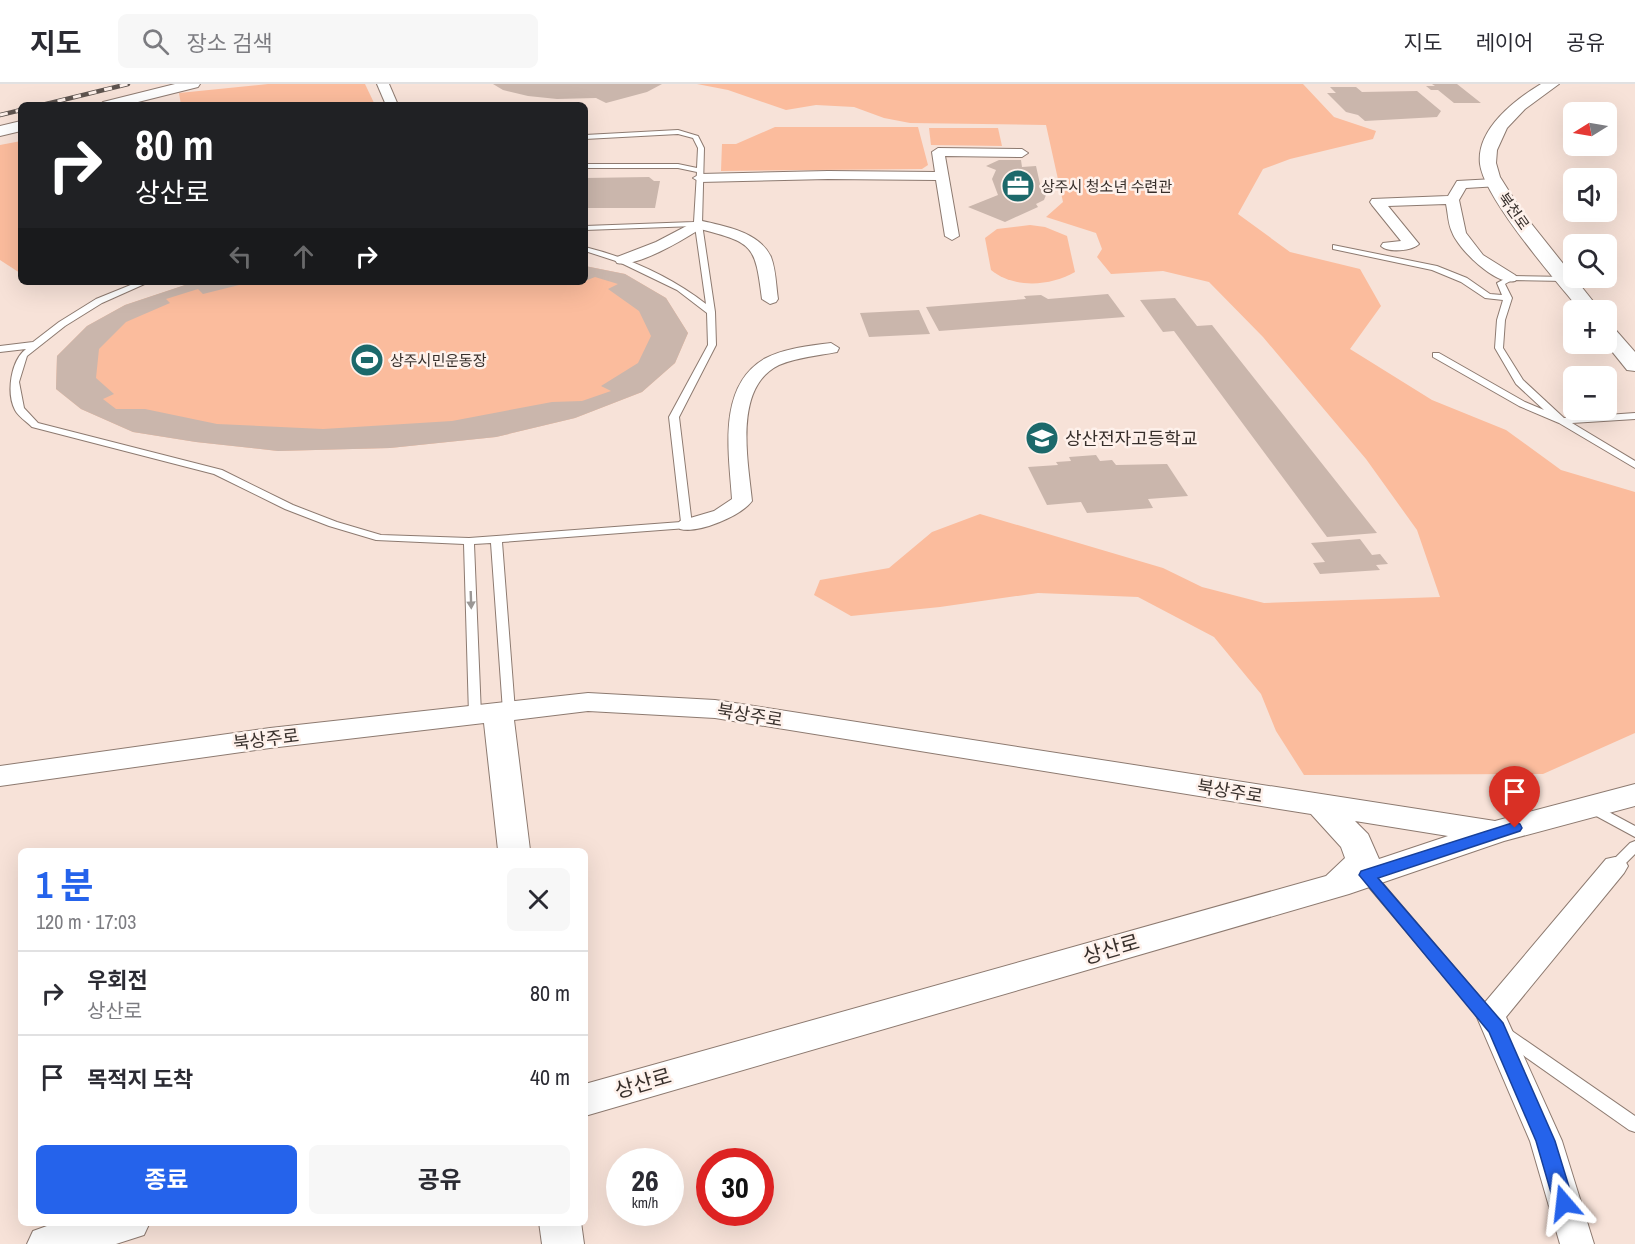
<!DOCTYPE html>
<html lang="ko">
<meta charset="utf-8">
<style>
:root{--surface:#fff;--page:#f7f7f7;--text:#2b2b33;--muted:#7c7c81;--line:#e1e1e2;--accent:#2563eb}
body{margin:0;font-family:"Archivo Narrow","Noto Sans KR",sans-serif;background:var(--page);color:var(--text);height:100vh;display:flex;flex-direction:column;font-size:22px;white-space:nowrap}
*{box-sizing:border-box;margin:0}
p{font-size:20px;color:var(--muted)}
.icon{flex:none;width:33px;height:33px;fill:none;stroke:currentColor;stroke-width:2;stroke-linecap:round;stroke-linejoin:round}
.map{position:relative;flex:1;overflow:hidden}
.side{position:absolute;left:18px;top:764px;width:570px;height:378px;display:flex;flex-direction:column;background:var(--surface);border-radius:9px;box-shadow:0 6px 24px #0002}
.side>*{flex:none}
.top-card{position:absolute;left:18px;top:18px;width:570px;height:183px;border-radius:9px;box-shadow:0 6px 24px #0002;background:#202124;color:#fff;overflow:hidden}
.needle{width:39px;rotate:259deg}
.fabs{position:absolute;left:1563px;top:18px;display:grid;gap:12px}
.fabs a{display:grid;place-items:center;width:54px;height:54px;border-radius:9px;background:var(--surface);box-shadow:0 6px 24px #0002;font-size:30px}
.speed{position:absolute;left:606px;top:1064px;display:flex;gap:12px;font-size:30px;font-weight:700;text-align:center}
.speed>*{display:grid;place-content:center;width:78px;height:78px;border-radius:50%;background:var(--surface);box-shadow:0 6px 24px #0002;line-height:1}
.speed small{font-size:15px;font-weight:400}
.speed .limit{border:9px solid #d22;background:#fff;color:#111}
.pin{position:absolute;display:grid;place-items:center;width:51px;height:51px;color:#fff;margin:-62px -26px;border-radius:50% 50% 50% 0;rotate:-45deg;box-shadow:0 0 6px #0007}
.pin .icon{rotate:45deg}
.me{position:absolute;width:66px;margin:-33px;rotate:343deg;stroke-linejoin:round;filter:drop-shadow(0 0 4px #0008)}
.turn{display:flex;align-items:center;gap:21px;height:126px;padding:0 18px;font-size:27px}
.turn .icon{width:78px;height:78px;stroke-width:2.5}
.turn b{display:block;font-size:42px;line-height:51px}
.lanes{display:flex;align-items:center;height:57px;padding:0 18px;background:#0003;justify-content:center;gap:30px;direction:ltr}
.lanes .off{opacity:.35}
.round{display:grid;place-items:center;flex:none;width:63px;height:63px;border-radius:9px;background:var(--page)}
.summary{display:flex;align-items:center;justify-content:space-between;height:102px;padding:0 18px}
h1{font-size:36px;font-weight:700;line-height:45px;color:var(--accent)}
.primary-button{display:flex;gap:12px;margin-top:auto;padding:12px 18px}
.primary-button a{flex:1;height:69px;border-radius:9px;background:var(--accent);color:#fff;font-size:24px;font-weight:700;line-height:69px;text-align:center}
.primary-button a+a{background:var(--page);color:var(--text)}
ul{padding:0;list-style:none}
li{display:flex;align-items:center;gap:18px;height:84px;padding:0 18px;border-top:2px solid var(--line)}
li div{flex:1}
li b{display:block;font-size:22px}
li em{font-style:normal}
header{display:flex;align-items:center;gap:36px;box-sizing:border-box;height:84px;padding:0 30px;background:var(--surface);border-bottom:2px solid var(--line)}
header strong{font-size:28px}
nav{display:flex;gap:33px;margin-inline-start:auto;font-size:21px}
.search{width:420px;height:54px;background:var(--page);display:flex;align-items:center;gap:15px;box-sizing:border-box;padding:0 21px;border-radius:9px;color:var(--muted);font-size:22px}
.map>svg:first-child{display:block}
</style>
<header>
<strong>지도</strong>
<div class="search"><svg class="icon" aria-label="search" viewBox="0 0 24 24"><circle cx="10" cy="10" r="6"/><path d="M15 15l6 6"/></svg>장소 검색</div>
<nav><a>지도</a><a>레이어</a><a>공유</a></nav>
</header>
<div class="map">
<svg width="1635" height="1160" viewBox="0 0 1635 1160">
<rect width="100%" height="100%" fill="#f7e2d8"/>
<g fill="#fbbc9d">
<polygon points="268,0 365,0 375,21 181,21 179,9"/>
<polygon points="697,0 1303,0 1334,33 1376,47 1373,55 1290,75 1263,85 1238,130 1290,168 1360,185 1381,222 1350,265 1432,316 1506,346 1561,386 1635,408 1635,649 1543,690 1304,691 1276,647 1261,610 1214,553 1138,513 1038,509 940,523 851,532 814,511 820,496 889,484 932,448 980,430 1163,484 1202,503 1264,519 1440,513 1417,446 1366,375 1263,253 1209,198 1163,187 1111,190 1097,173 1102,165 1096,149 1046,133 1063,118 1046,41 910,39 884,34 854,23 816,21 786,26 728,6"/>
<polygon points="775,43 918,43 928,81 922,85 721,87 722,60 736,60"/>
<polygon points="929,44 998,44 1002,62 931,61"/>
<polygon points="21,57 21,189 20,189 0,176 0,61"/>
<path d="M1030,141l15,2 22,9 8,36c-24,14 -61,17 -84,-2l-6,-32 12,-9z"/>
<polygon points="585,182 625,190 666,214 688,249 675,279 642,308 575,334 496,353 390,364 278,367 196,358 133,348 81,325 56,305 57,272 87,242 125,221 194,198 585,198"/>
</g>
<g fill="#cab6ac">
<polygon points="493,0 662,0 647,8 606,19 596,14 557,15 528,12 503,6"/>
<polygon points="1432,0 1457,0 1481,19 1454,19 1438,6 1431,6 1426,2 1435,2"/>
<polygon points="1330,3 1356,3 1362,8 1417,7 1441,27 1437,33 1365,37 1358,31 1346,28 1327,9 1336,9"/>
<polygon points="999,76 1021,76 1022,83 1036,82 1042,109 1046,111 1044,116 1036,120 1038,123 1005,138 968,123 998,111 992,95 996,86 986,82"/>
<polygon points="649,93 654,97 660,97 655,124 585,124 585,94"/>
<polygon points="585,182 625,190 666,214 688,249 675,279 642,308 575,334 496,353 390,364 278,367 196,358 133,348 81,325 56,305 57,272 87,242 125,221 194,198 251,198 203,210 198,205 166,215 170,219 126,238 99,265 96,294 114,310 103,315 116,325 145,325 217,340 323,345 452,337 552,318 582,317 611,307 601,302 638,279 651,252 639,227 608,205 618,200 595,193 585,197"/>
<polygon points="1108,210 1125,233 939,247 926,223 1026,215 1024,212 1041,211 1048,215"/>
<polygon points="1175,214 1197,242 1212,241 1377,449 1327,453 1174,247 1163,248 1140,216"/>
<polygon points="919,226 930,250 869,253 860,229"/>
<polygon points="1096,371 1100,377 1112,376 1116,381 1167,380 1188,412 1148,415 1153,424 1087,429 1081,418 1047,421 1028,383 1058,381 1056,378 1071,377 1069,373"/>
<polygon points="1360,455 1372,471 1380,470 1388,480 1376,481 1380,486 1320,490 1313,479 1325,478 1311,459"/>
</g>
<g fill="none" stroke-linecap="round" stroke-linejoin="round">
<g stroke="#8d7a70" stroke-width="2">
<g id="service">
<path d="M678,46l20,6 6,12 -2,76 13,88 1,33 -37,72 13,108 -5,3 -185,14 13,169 -2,3h-8l-2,-3 -12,-168 -17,1 7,171 -6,4 -6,-4 -5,-171 -88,-4 -47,-14 -44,-17 -71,-35 -182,-47c-5,-5 -14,-11 -17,-17 -9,-17 -4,-50 11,-61l-26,3v-6l33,-4 26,-20 37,-23 42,-17h11l-47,21 -37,23 -38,30 -8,26 5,26 14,15 184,47 71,35 44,17 44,13 88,3 212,-16 -12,-105 39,-72 -1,-32 -30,-23 -58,-28 -34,-11v-4c44,11 85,29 121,57l-11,-78 -110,4v-4l109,-4 3,-50 -19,-4h-93v-4h93l19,4 1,-20 -5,-10 -15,-4 -93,5v-4z"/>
<polygon points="1333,161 1437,182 1467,194 1490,210 1502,211 1497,199 1510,192 1568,193 1568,197 1565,197 1512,196 1505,200 1512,214 1505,236 1503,264 1523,296 1564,334 1635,329 1635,335 1572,339 1635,377 1635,384 1559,339 1519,322 1433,273 1433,269 1439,269 1525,318 1544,326 1516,300 1495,264 1497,236 1503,216 1485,214 1461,198 1432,186 1333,165"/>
<polygon points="1592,719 1635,742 1635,753 1587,727 1585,724 1587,721"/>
<polygon points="1635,757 1635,770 1620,785 1610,785 1608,782 1610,779 1630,759"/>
<polygon points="1367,786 1372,787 1497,933 1499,937 1497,941 1491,943 1485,941 1362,795 1360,791 1362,787"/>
<polygon points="1506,945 1512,947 1635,1032 1635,1048 1629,1046 1500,955 1498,951 1500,947"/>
</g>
</g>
<g stroke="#8d7a70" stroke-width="2">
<g id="minor">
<polygon points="377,0 389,0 398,21 386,21"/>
<polygon points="938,64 1022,65 1028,69 1022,73 945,72 959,152 952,156 945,152 936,96 828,95 700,98 693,94 700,90 828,87 935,88 932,68"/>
<path d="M1494,95l7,4 -2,3 -33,2 -7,12 7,33 17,22 32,20 3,3 -3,3c-19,5 -57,-32 -63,-49 -4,-8 -4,-19 -6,-28l-58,2 31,38c-7,7 -31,9 -38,2l2,-3 18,-2 -29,-36 -2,-3 2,-3 76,-3 9,-15z"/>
<path d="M698,136c25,6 61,11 73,37 5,13 5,29 7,42l-2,3 -6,2 -8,-5c-7,-54 -8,-56 -62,-70 -17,11 -64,39 -83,34l-2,-3 2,-3 39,-15z"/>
<path d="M831,259l8,5 -2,4c-20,4 -39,5 -58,13 -46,22 -31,96 -27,136 -11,15 -54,33 -72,28l-3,-4 3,-4 34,-10 18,-12c-3,-46 -15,-112 32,-140 20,-11 45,-13 67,-16z"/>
<polygon points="1615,773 1624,775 1628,782 1624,789 1506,933 1562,1057 1594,1160 1560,1160 1530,1057 1476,931 1481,923 1606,775"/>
</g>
</g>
<g stroke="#8d7a70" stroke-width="2">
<g id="tertiary">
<polygon points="175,0 200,0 198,3 126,21 100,21 103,18"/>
<path d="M1541,0h18l-34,25 -18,19 -10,22 -1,13 4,14 22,35 78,98h-20c-24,-29 -96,-112 -100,-146 -4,-35 36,-65 61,-80z"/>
<polygon points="21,37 21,47 0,52 0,42"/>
<polygon points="1606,241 1613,243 1635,268 1635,287 1627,286 1606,260"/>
<path d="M588,609l127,7 780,121 140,-37v22l-131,35 -155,53 -764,222v-32l741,-208 19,-18 -4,-11 -30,-33 -596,-96 -127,-7 -74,9 16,130h-32l-14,-127 -214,25 -270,38v-20l270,-38zM1355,737l93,15 -69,23 -11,-25z"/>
<polygon points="58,1138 150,1138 144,1151 116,1160 27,1160 33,1147"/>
<polygon points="539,1138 581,1138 584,1160 542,1160"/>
</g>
</g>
<use href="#service" fill="#fff" fill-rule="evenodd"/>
<use href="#minor" fill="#fff" fill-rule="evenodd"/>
<use href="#tertiary" fill="#fff" fill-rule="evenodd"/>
<g stroke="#5e544f" stroke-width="4.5">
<g id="rail">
<polyline points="42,21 128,0"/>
<polyline points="0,31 21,26"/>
</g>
</g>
<use href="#rail" stroke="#fef1eb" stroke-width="3" stroke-dasharray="8" stroke-linecap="butt"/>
</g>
<defs><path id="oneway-solid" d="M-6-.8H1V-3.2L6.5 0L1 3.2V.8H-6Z" transform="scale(1.5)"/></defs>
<use fill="#9b9795" href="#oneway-solid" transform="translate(471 516) rotate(88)"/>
<polygon fill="#2563eb" stroke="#184099" stroke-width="1.5" points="1515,738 1520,740 1522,744 1520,747 1378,794 1503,939 1555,1057 1574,1119 1571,1125 1564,1127 1557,1125 1554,1119 1536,1057 1489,948 1359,791 1361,787"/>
<defs>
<g id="office-disc" transform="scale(1.725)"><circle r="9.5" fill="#1c696b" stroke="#fef1eb"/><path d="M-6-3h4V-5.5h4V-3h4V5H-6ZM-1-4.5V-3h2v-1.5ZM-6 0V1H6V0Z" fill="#fff"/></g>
<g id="stadium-disc" transform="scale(1.725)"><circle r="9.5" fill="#1c696b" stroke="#fef1eb"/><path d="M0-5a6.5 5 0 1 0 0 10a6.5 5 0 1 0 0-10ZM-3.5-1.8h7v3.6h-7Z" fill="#fff"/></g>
<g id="school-disc" transform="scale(1.725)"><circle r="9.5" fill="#1c696b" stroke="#fef1eb"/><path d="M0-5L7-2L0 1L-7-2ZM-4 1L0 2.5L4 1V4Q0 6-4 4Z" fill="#fff"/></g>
</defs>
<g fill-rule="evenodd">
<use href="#office-disc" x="1018" y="102"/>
<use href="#stadium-disc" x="367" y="276"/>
<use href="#school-disc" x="1042" y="354"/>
</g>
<g text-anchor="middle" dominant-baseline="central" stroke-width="5" stroke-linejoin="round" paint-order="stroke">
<g font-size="15" fill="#372f2b" stroke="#fef1eb" text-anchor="start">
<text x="1041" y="102">상주시 청소년 수련관</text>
<text x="390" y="276">상주시민운동장</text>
</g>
<g font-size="15" fill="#372f2b" stroke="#fef1eb">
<text transform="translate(1514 127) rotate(55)">북천로</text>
</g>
<g font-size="18" fill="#372f2b" stroke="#fef1eb" text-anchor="start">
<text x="1065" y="354">상산전자고등학교</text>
</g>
<g font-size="18" fill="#372f2b" stroke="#fef1eb">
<text transform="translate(750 631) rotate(9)">북상주로</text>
<text transform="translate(266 655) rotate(-7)">북상주로</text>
<text transform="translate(1230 707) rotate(9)">북상주로</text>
</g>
<g font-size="21" fill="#372f2b" stroke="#fef1eb">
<text transform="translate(1111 865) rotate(-16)">상산로</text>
<text transform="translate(643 999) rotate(-16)">상산로</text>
</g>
</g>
</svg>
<div class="fabs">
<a><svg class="needle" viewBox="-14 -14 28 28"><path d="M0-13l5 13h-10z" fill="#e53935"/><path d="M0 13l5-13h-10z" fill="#7c7c81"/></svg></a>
<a><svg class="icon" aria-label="sound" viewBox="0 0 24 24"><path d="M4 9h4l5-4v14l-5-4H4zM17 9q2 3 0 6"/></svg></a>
<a><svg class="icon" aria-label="search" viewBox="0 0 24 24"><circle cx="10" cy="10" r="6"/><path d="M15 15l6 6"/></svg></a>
<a>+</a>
<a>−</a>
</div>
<div class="speed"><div>26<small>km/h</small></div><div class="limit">30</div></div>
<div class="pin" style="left:1515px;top:744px;background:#d93025"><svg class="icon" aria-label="arrive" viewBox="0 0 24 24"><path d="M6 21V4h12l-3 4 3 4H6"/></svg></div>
<svg class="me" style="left:1564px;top:1119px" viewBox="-20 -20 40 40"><path d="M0-17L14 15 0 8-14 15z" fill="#2563eb" stroke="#fff" stroke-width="4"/></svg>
<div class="top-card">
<div class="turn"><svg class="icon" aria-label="right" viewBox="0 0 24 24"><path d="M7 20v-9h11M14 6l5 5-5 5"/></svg><div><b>80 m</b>상산로</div></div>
<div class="lanes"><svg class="icon off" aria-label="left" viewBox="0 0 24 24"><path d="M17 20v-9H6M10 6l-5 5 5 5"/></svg><svg class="icon off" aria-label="ahead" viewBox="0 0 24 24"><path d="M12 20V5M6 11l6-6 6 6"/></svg><svg class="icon" aria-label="right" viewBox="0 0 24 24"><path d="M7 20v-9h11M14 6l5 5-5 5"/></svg></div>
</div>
<section class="side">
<div class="summary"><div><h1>1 분</h1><p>120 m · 17:03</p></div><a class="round"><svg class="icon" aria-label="close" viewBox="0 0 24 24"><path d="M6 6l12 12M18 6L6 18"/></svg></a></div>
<ul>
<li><svg class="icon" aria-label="right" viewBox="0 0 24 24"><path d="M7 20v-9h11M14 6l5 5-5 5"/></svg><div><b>우회전</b><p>상산로</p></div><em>80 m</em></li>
<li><svg class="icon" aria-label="arrive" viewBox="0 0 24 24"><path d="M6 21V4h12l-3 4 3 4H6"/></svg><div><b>목적지 도착</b></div><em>40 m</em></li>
</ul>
<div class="primary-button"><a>종료</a><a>공유</a></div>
</section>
</div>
